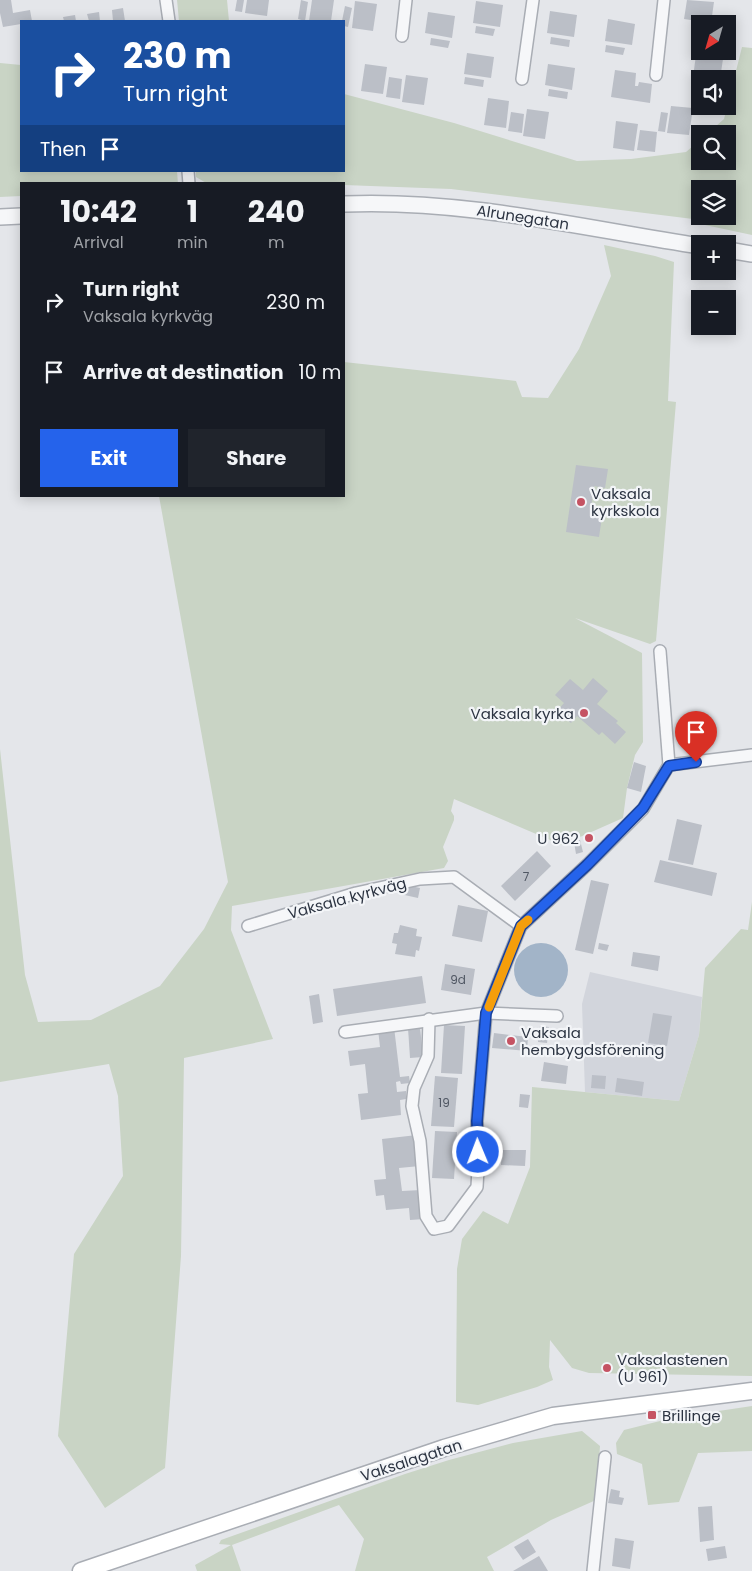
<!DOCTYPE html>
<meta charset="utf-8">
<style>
:root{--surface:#171b24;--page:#20242c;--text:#f1f3f6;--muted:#9ea1a6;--accent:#2563eb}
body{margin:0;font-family:Poppins,sans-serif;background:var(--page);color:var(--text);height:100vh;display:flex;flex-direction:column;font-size:19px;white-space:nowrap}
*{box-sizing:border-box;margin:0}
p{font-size:16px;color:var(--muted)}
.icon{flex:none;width:28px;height:28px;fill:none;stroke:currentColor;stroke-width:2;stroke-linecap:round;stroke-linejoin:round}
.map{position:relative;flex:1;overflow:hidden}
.sheet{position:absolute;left:20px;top:182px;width:325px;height:315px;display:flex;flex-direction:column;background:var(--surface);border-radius:0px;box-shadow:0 2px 12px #0003}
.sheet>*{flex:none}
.hud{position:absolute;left:20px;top:20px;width:325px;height:152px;border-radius:0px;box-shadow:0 2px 12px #0003;background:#1a4fa0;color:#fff;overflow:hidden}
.needle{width:32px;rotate:217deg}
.fabs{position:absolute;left:691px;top:15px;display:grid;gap:10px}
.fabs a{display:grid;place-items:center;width:45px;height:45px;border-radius:0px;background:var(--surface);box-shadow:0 2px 12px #0003;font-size:25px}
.pin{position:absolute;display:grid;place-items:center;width:42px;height:42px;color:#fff;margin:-51px -21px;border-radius:50% 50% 50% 0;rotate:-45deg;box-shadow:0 0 5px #0007}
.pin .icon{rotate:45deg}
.me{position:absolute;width:55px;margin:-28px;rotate:359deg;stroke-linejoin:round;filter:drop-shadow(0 0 4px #0008)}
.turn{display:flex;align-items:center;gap:18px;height:105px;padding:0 20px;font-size:22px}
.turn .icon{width:65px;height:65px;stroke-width:2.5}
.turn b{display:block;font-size:35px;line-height:42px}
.then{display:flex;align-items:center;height:48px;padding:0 20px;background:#0003;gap:10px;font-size:19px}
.eta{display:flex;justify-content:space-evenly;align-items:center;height:85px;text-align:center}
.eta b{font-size:30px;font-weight:700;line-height:35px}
.cta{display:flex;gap:10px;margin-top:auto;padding:10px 20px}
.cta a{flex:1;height:58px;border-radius:0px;background:var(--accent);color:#fff;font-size:20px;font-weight:700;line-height:58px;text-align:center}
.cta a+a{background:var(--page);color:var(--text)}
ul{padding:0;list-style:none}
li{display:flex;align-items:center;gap:15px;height:70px;padding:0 20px}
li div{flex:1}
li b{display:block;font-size:19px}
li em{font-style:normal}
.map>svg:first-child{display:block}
</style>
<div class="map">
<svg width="752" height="1571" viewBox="0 0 752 1571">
<rect width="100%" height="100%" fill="#e4e6ea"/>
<polygon fill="#d2d5dc" points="590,972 702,997 699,1035 679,1101 585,1092 582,1004"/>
<g fill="#c9d4c5" fill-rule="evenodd">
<polygon points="177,0 227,0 229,21 179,21"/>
<path d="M742,47l10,1v187l-47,-10 -12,-6 -242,-30 -107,-4v-1h-136l-12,-7v-6h148v-77l110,29 123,38 54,-2 55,-7 14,-12v21h28v-27h-21l17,-15zM700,189h28v27h-28z"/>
<polygon points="0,63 21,65 21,171 177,171 178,184 21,184 21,196 0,197"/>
<polygon points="604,245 655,256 674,262 668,401 676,402 656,641 650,644 575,618 642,653 643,742 635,755 627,788 623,818 562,845 454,799 451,811 454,816 454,820 443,847 448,861 444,868 232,906 231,930 273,1039 184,1058 181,1256 165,1468 105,1508 58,1436 74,1254 123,1176 118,1096 109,1064 0,1082 0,749 25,975 38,1022 91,1020 160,986 204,929 228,882 159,496 344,496 344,362 516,381 522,397 548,398 579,349 611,276"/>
<polygon points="752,902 752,1376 589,1373 572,1368 550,1340 549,1367 553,1380 537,1387 478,1405 456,1402 457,1269 462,1239 483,1211 508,1224 530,1167 532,1087 679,1101 699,1035 705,968 741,929 748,930"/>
<polygon points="752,1406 752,1451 698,1453 679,1502 648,1505 642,1464 617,1454 616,1443 624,1430 672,1418"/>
<polygon points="582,1431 600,1446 596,1500 551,1520 487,1557 494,1571 355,1571 364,1539 339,1505 232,1545 241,1571 197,1571 195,1565 231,1545 219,1544 221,1540 405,1474 449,1460 513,1443"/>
</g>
<circle fill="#a2b4c8" cx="541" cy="970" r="27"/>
<g fill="#bbbfc7">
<polygon points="0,0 11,0 13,13 30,10 32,21 21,21 21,24 3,27 0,13"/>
<polygon points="237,0 244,0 242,12 235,11"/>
<polygon points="247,0 269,0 267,16 245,13"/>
<polygon points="301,0 308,2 305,21 298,19"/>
<polygon points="312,0 334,0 331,21 309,21"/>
<polygon points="687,0 714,2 711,23 684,19"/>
<polygon points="355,1 377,4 373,31 352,28"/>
<polygon points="476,1 503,5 500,27 473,23"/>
<polygon points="345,6 352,8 348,27 344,26 344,21 342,21"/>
<polygon points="123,8 125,21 113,21 112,10"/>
<polygon points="550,11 577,15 574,37 547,33"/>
<polygon points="99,12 100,21 89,21 87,14"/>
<polygon points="428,12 455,16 452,38 425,33"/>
<polygon points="75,15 76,21 64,21 63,17"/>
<polygon points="608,19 635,24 632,45 605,41"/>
<polygon points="476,26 495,29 493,36 475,33"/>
<polygon points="551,37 570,40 569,47 550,44"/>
<polygon points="431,38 450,41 448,48 430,45"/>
<polygon points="606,45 625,48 623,55 605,52"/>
<polygon points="467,53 494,57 491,78 464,74"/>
<polygon points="696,55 723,59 720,79 693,77"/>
<polygon points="365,64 387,67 383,94 361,91"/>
<polygon points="548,64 575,68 572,90 545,85"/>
<polygon points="615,70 636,73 635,86 638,86 639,82 652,84 650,103 611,97"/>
<polygon points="406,75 428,78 424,105 402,102"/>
<polygon points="389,77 402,79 400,99 386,97"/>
<polygon points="465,77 484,80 483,87 464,84"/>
<polygon points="549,89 568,92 567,99 548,96"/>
<polygon points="488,98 509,101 506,128 484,125"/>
<polygon points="671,106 693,108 689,135 667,133"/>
<polygon points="527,109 549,112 545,139 523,136"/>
<polygon points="511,112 524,114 522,133 508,131"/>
<polygon points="661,112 668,113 665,132 658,131"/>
<polygon points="616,121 638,124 634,151 613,148"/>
<polygon points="640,130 657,132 655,152 637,150"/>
<polygon points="576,465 608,469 605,488 594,486 590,515 602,517 599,537 566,532"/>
<polygon points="593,678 608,691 597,704 618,721 616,723 626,732 615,744 602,732 599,735 577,716 571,723 557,711 564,703 555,695 570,679 583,690"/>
<polygon points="634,762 646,766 641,792 627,788"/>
<polygon points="677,819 702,825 693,865 668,860"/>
<polygon points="580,840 583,852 576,854 574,842"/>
<polygon points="537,851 551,866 515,901 501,886"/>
<polygon points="660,860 717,873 712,896 654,882"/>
<polygon points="591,880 609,884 593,954 575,950"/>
<polygon points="402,884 420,888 418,898 400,894"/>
<polygon points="458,905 488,911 482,942 452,936"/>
<polygon points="400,925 417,929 416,936 422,937 419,951 416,950 415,957 395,954 397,944 392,943 394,933 398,933"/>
<polygon points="599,943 609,945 607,951 598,949"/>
<polygon points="633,952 660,956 658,971 631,966"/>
<polygon points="445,964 475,969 471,995 441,990"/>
<polygon points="422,976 426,1003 337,1016 333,989"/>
<polygon points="319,994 323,1022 313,1024 309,996"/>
<polygon points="653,1013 672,1016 667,1046 648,1043"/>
<polygon points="444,1025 465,1026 462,1074 441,1073"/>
<polygon points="540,1026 549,1027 547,1043 538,1042"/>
<polygon points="394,1027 400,1077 409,1076 410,1083 401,1084 400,1081 396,1082 397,1092 406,1091 406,1099 400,1100 401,1115 361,1120 358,1094 368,1093 365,1064 350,1066 348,1051 380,1047 378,1029"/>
<polygon points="420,1027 423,1057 410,1058 408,1028"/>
<polygon points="494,1033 528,1037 527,1051 492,1048"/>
<polygon points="544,1062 568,1066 566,1084 541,1081"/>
<polygon points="592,1075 606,1076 605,1089 591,1088"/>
<polygon points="435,1076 458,1078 454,1127 431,1126"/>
<polygon points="617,1078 644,1082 642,1096 615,1092"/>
<polygon points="520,1094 530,1095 528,1108 519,1107"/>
<polygon points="435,1131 457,1132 454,1179 432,1178"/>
<polygon points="417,1135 420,1166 399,1168 402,1191 421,1190 424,1219 410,1220 409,1208 386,1210 384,1195 376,1196 374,1180 386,1179 382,1139"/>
<polygon points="501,1150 526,1150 525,1166 501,1165"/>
<polygon points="611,1489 620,1491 619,1497 624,1498 622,1505 608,1503"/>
<polygon points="712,1506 714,1540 700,1542 698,1507"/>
<polygon points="615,1538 634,1541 630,1569 612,1566"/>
<polygon points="528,1539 536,1552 523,1560 514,1547"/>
<polygon points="725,1546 727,1558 708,1561 706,1549"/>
<polygon points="539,1556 548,1571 513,1571"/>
</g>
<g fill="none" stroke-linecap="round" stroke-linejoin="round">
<g stroke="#a9adb4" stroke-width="14">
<g id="minor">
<polyline points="166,0 169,21"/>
<polyline points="402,36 406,0"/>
<polyline points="656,75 664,0"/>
<polyline points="522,79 533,0"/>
<polyline points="188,171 189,184"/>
<polyline points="660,651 669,765"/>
<polyline points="248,926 356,893 420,879 454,877 521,926"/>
<polyline points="429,1019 428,1056 414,1088 412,1106 420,1141 426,1216 434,1229 448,1226 477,1187 478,1168 477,1121 486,1013 521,926 587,865 643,809 669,765 752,755"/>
<polyline points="345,1032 486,1013 557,1016"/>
<polyline points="593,1571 605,1457"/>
</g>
</g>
<g stroke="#a9adb4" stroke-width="18">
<g id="tertiary">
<path d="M344,204c120,-5 238,24 356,42"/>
<polyline points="0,217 21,216"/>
<polyline points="728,250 752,254"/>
</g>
</g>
<g stroke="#a9adb4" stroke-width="19">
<polyline id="secondary" points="81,1571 444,1448 553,1416 752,1391"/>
</g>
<use href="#minor" stroke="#f6f7f9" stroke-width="11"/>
<use href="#tertiary" stroke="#f6f7f9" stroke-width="15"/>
<use href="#secondary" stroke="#fff" stroke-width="16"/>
</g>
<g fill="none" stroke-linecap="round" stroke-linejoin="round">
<g stroke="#184099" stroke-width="12">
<polyline id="route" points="478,1152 477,1121 486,1013 521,926 587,865 643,808 669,766 696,762"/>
</g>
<use href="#route" stroke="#2563eb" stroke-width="9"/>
<polyline stroke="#f59e0b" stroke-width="9" points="489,1007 521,926 528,920"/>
</g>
<g fill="#c55363" stroke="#f3f5f8" stroke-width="2">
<circle cx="581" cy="502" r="5"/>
<circle cx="584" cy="713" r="5"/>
<circle cx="589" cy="838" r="5"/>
<circle cx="511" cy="1041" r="5"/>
<circle cx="607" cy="1368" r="5"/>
<rect x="647" y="1410" width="10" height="10" rx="2.5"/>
</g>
<g text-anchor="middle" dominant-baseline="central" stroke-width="4.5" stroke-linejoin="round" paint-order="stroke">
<g font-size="12" fill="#505763">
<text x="526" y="876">7</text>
<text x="458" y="979">9d</text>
<text x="444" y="1102">19</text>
</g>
<g font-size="15" fill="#2c3442" stroke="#f3f5f8">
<text transform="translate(523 217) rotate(9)">Alrunegatan</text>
<text transform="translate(347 898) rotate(-15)">Vaksala kyrkväg</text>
<text transform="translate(411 1460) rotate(-18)">Vaksalagatan</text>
</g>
<g font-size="15" fill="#2c3442" stroke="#f3f5f8" text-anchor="start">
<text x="591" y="493">Vaksala<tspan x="591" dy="17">kyrkskola</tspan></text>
<text x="574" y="713" text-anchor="end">Vaksala kyrka</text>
<text x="579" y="838" text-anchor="end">U 962</text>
<text x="521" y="1032">Vaksala<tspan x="521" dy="17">hembygdsförening</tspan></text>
<text x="617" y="1359">Vaksalastenen<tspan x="617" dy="17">(U 961)</tspan></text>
<text x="662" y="1415">Brillinge</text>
</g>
</g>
</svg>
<div class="fabs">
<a><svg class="needle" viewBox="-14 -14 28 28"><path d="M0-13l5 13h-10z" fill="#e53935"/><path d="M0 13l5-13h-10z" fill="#9ea1a6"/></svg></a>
<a><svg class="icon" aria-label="sound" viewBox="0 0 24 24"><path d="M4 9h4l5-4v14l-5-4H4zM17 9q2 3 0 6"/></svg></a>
<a><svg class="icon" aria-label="search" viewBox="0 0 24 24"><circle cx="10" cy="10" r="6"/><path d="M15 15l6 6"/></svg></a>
<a><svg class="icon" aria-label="layers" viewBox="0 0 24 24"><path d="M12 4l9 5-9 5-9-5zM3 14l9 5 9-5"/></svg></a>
<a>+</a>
<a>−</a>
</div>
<div class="pin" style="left:696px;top:762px;background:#d93025"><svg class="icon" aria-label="arrive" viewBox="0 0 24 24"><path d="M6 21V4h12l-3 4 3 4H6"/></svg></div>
<svg class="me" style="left:478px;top:1152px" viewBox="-20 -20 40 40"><circle r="17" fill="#2563eb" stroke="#fff" stroke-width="3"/><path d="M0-11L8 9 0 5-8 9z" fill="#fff"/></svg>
<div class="hud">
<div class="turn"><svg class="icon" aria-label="right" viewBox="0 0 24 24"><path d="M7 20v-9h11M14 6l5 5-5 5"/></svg><div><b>230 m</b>Turn right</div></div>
<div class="then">Then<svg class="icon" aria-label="arrive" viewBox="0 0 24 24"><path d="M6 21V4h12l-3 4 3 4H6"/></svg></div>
</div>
<section class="sheet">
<div class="eta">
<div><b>10:42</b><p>Arrival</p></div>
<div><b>1</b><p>min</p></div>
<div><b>240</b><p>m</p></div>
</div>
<ul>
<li><svg class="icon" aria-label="right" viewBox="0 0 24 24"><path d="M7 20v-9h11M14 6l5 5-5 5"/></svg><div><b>Turn right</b><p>Vaksala kyrkväg</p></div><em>230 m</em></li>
<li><svg class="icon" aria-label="arrive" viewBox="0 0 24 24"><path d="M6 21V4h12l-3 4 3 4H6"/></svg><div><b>Arrive at destination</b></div><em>10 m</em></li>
</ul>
<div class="cta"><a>Exit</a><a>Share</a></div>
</section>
</div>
